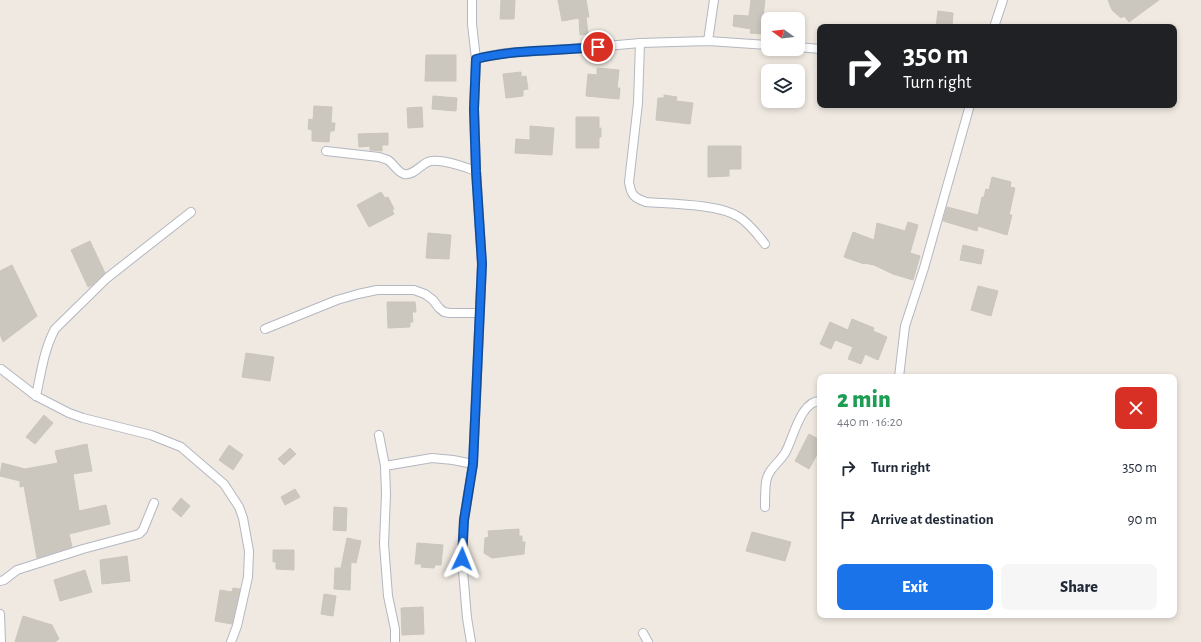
<!DOCTYPE html>
<meta charset="utf-8">
<style>
:root{--surface:#fff;--page:#f6f6f7;--text:#1f2937;--muted:#747a83;--accent:#1a73e8}
body{margin:0;font-family:"Alegreya Sans",sans-serif;background:var(--page);color:var(--text);height:100vh;display:flex;flex-direction:column;font-size:15px;white-space:nowrap}
*{box-sizing:border-box;margin:0}
p{font-size:13px;color:var(--muted)}
.icon{flex:none;width:22px;height:22px;fill:none;stroke:currentColor;stroke-width:2;stroke-linecap:round;stroke-linejoin:round}
.map{position:relative;flex:1;overflow:hidden}
.drawer{position:absolute;left:817px;top:374px;width:360px;height:244px;display:flex;flex-direction:column;background:var(--surface);border-radius:8px;box-shadow:0 2px 6px #0003}
.drawer>*{flex:none}
.hud{position:absolute;left:817px;top:24px;width:360px;height:84px;border-radius:8px;box-shadow:0 2px 6px #0003;background:#202124;color:#fff;overflow:hidden}
.needle{width:26px;rotate:285deg}
.controls{position:absolute;left:761px;top:12px;display:grid;gap:8px}
.controls a{display:grid;place-items:center;width:44px;height:44px;border-radius:8px;background:var(--surface);box-shadow:0 2px 6px #0003;font-size:20px}
.pin{position:absolute;display:grid;place-items:center;width:34px;height:34px;color:#fff;margin:-17px;border:2px solid #fff;border-radius:50%;box-shadow:0 1px 4px #0007}
.me{position:absolute;width:44px;margin:-22px;rotate:2deg;stroke-linejoin:round;filter:drop-shadow(0 0 3px #0008)}
.turn{display:flex;align-items:center;gap:14px;height:84px;padding:0 20px;font-size:18px}
.turn .icon{width:52px;height:52px;stroke-width:2.5}
.turn b{display:block;font-size:28px;line-height:34px}
.round{display:grid;place-items:center;flex:none;width:42px;height:42px;border-radius:8px;background:var(--page)}
.head{display:flex;align-items:center;justify-content:space-between;height:68px;padding:0 20px}
h1{font-size:24px;font-weight:800;line-height:30px;color:#1e9e55}
.button{display:flex;gap:8px;margin-top:auto;padding:8px 20px}
.button a{flex:1;height:46px;border-radius:8px;background:var(--accent);color:#fff;font-size:16px;font-weight:800;line-height:46px;text-align:center}
.button a+a{background:var(--page);color:var(--text)}
ul{padding:0;list-style:none}
li{display:flex;align-items:center;gap:12px;height:52px;padding:0 20px}
li div{flex:1}
li b{display:block;font-size:15px}
li em{font-style:normal}
.map>svg:first-child{display:block}
</style>
<div class="map">
<svg width="1201" height="642" viewBox="0 0 1201 642">
<rect width="100%" height="100%" fill="#efe9e1"/>
<g fill="#cbc7bf" stroke="#cbc5ba">
<polygon points="501,0 515,0 514,19 500,19"/>
<polygon points="558,0 586,0 589,17 586,17 588,34 580,35 579,18 562,21"/>
<polygon points="751,0 765,0 761,34 750,33 751,29 733,26 734,15 749,16"/>
<polygon points="1108,0 1159,0 1129,22 1124,16 1121,18 1112,10"/>
<polygon points="938,11 953,13 952,27 936,27"/>
<polygon points="426,55 456,55 456,81 425,81"/>
<polygon points="597,68 619,70 617,88 620,88 619,99 586,96 588,74 597,75"/>
<polygon points="521,72 521,77 526,76 528,89 523,90 523,96 506,98 503,74"/>
<polygon points="664,95 677,97 676,101 693,103 690,124 656,120 658,98 664,98"/>
<polygon points="433,96 457,98 456,111 432,109"/>
<polygon points="314,106 332,107 331,123 335,123 334,131 330,131 329,142 312,141 312,130 308,129 309,119 313,120"/>
<polygon points="422,107 423,127 408,128 407,108"/>
<polygon points="576,117 599,117 599,128 601,128 601,137 599,137 599,148 576,148"/>
<polygon points="530,126 554,128 552,155 515,153 516,139 530,140"/>
<polygon points="388,133 388,145 382,145 382,151 370,150 370,146 359,147 358,134"/>
<polygon points="708,146 741,146 741,169 729,169 729,176 708,177"/>
<polygon points="992,177 1011,182 1010,187 1015,188 1009,215 1012,215 1007,235 978,226 977,231 943,221 947,207 978,215 982,197 984,197 986,189 989,190"/>
<polygon points="381,192 385,198 388,197 394,209 392,210 394,214 369,227 357,205"/>
<polygon points="908,222 918,225 910,253 920,256 913,280 893,274 874,265 864,263 864,264 844,257 853,232 874,240 877,223 905,231"/>
<polygon points="428,233 451,235 449,259 426,258"/>
<polygon points="90,241 105,273 92,285 88,287 71,250"/>
<polygon points="963,245 984,250 981,264 960,260"/>
<polygon points="12,265 37,316 3,342 0,334 0,271"/>
<polygon points="978,286 998,291 991,316 971,310"/>
<polygon points="387,302 415,302 416,312 412,312 413,322 410,322 410,327 388,328"/>
<polygon points="852,319 874,328 873,331 887,337 878,360 865,354 861,364 848,359 853,347 835,340 831,349 820,344 830,322 848,330"/>
<polygon points="246,353 274,357 270,381 242,377"/>
<polygon points="44,415 53,423 35,444 26,437"/>
<polygon points="809,434 820,440 820,449 809,469 795,461"/>
<polygon points="87,444 92,471 73,474 79,511 106,505 110,524 69,534 72,547 37,558 24,486 20,487 20,481 0,476 2,463 25,469 58,463 55,451"/>
<polygon points="229,445 243,455 233,470 219,460"/>
<polygon points="290,448 296,454 284,465 278,459"/>
<polygon points="295,489 300,497 285,505 281,497"/>
<polygon points="181,498 190,506 181,517 172,509"/>
<polygon points="334,507 347,508 346,531 333,530"/>
<polygon points="519,529 519,536 522,536 522,542 525,542 524,554 492,558 484,553 485,538 489,537 488,531"/>
<polygon points="752,532 791,542 785,561 746,551"/>
<polygon points="347,538 361,541 356,563 351,562 350,590 334,589 335,568 341,568"/>
<polygon points="417,543 443,545 441,565 435,565 434,568 421,567 422,564 415,564"/>
<polygon points="273,550 294,550 294,570 276,569 276,562 273,562"/>
<polygon points="127,556 130,581 102,584 100,560"/>
<polygon points="85,570 92,592 60,601 54,580"/>
<polygon points="233,588 240,589 232,624 215,621 220,590 232,592"/>
<polygon points="324,594 336,596 333,616 321,614"/>
<polygon points="423,607 424,634 402,635 401,608"/>
<polygon points="23,616 52,625 59,639 55,642 15,642"/>
</g>
<g fill="none" stroke-linecap="round" stroke-linejoin="round">
<g stroke="#b4b7c1" stroke-width="10">
<g id="street">
<polyline points="994,27 1003,0"/>
<polyline points="708,41 714,0"/>
<path d="M640,43l-2,60 -9,79c2,13 5,16 17,20 25,2 73,2 93,15 11,7 18,17 26,27"/>
<polyline points="798,47 820,49"/>
<polyline points="476,59 489,56 506,53 584,48 640,43 708,41 768,45"/>
<path d="M326,151l53,6c3,1 6,2 9,3 6,4 9,12 16,14 11,2 18,-12 27,-13 13,-2 33,6 45,10"/>
<polyline points="265,329 337,300 358,294 377,290 414,290 425,294 433,300 439,308 444,312 450,313 480,313"/>
<polyline points="1,369 36,396 69,413 83,418 151,435 181,447 224,484 239,507 243,518 249,551 248,577 237,626 231,642"/>
<polyline points="899,377 905,326 924,268 970,105"/>
<path d="M36,396c5,-23 8,-47 19,-67l52,-51 84,-66"/>
<polyline points="379,435 385,466 386,494 384,544 388,596 395,629 395,642"/>
<polyline points="385,466 432,458 453,460 473,464"/>
<path d="M765,507c0,-8 0,-17 1,-25 2,-13 13,-19 19,-29 8,-13 15,-52 35,-52"/>
<polyline points="0,581 4,580 17,570 83,549 139,534 143,530 154,503"/>
<polyline points="0,614 1,642"/>
<polyline points="643,633 648,642"/>
<polyline points="471,642 467,618 462,559 464,520 473,464 482,264 476,171 474,109 476,59 472,24 472,0"/>
</g>
</g>
<use href="#street" stroke="#fff" stroke-width="8"/>
</g>
<g fill="none" stroke-linecap="round" stroke-linejoin="round">
<g stroke="#114b97" stroke-width="10">
<path id="route" d="M462,559l2,-39 9,-56 9,-200 -6,-93 -2,-62 2,-50c40,-10 82,-8 122,-12"/>
</g>
<use href="#route" stroke="#1a73e8" stroke-width="7"/>
</g>
</svg>
<div class="controls">
<a><svg class="needle" viewBox="-14 -14 28 28"><path d="M0-13l5 13h-10z" fill="#e53935"/><path d="M0 13l5-13h-10z" fill="#747a83"/></svg></a>
<a><svg class="icon" aria-label="layers" viewBox="0 0 24 24"><path d="M12 4l9 5-9 5-9-5zM3 14l9 5 9-5"/></svg></a>
</div>
<div class="pin" style="left:598px;top:47px;background:#d93025"><svg class="icon" aria-label="arrive" viewBox="0 0 24 24"><path d="M6 21V4h12l-3 4 3 4H6"/></svg></div>
<svg class="me" style="left:462px;top:559px" viewBox="-20 -20 40 40"><path d="M0-17L14 15 0 8-14 15z" fill="#1a73e8" stroke="#fff" stroke-width="4"/></svg>
<div class="hud">
<div class="turn"><svg class="icon" aria-label="right" viewBox="0 0 24 24"><path d="M7 20v-9h11M14 6l5 5-5 5"/></svg><div><b>350 m</b>Turn right</div></div>
</div>
<section class="drawer">
<div class="head"><div><h1>2 min</h1><p>440 m · 16:20</p></div><a class="round" style="background:#d93025;color:#fff"><svg class="icon" aria-label="close" viewBox="0 0 24 24"><path d="M6 6l12 12M18 6L6 18"/></svg></a></div>
<ul>
<li><svg class="icon" aria-label="right" viewBox="0 0 24 24"><path d="M7 20v-9h11M14 6l5 5-5 5"/></svg><div><b>Turn right</b></div><em>350 m</em></li>
<li><svg class="icon" aria-label="arrive" viewBox="0 0 24 24"><path d="M6 21V4h12l-3 4 3 4H6"/></svg><div><b>Arrive at destination</b></div><em>90 m</em></li>
</ul>
<div class="button"><a>Exit</a><a>Share</a></div>
</section>
</div>
